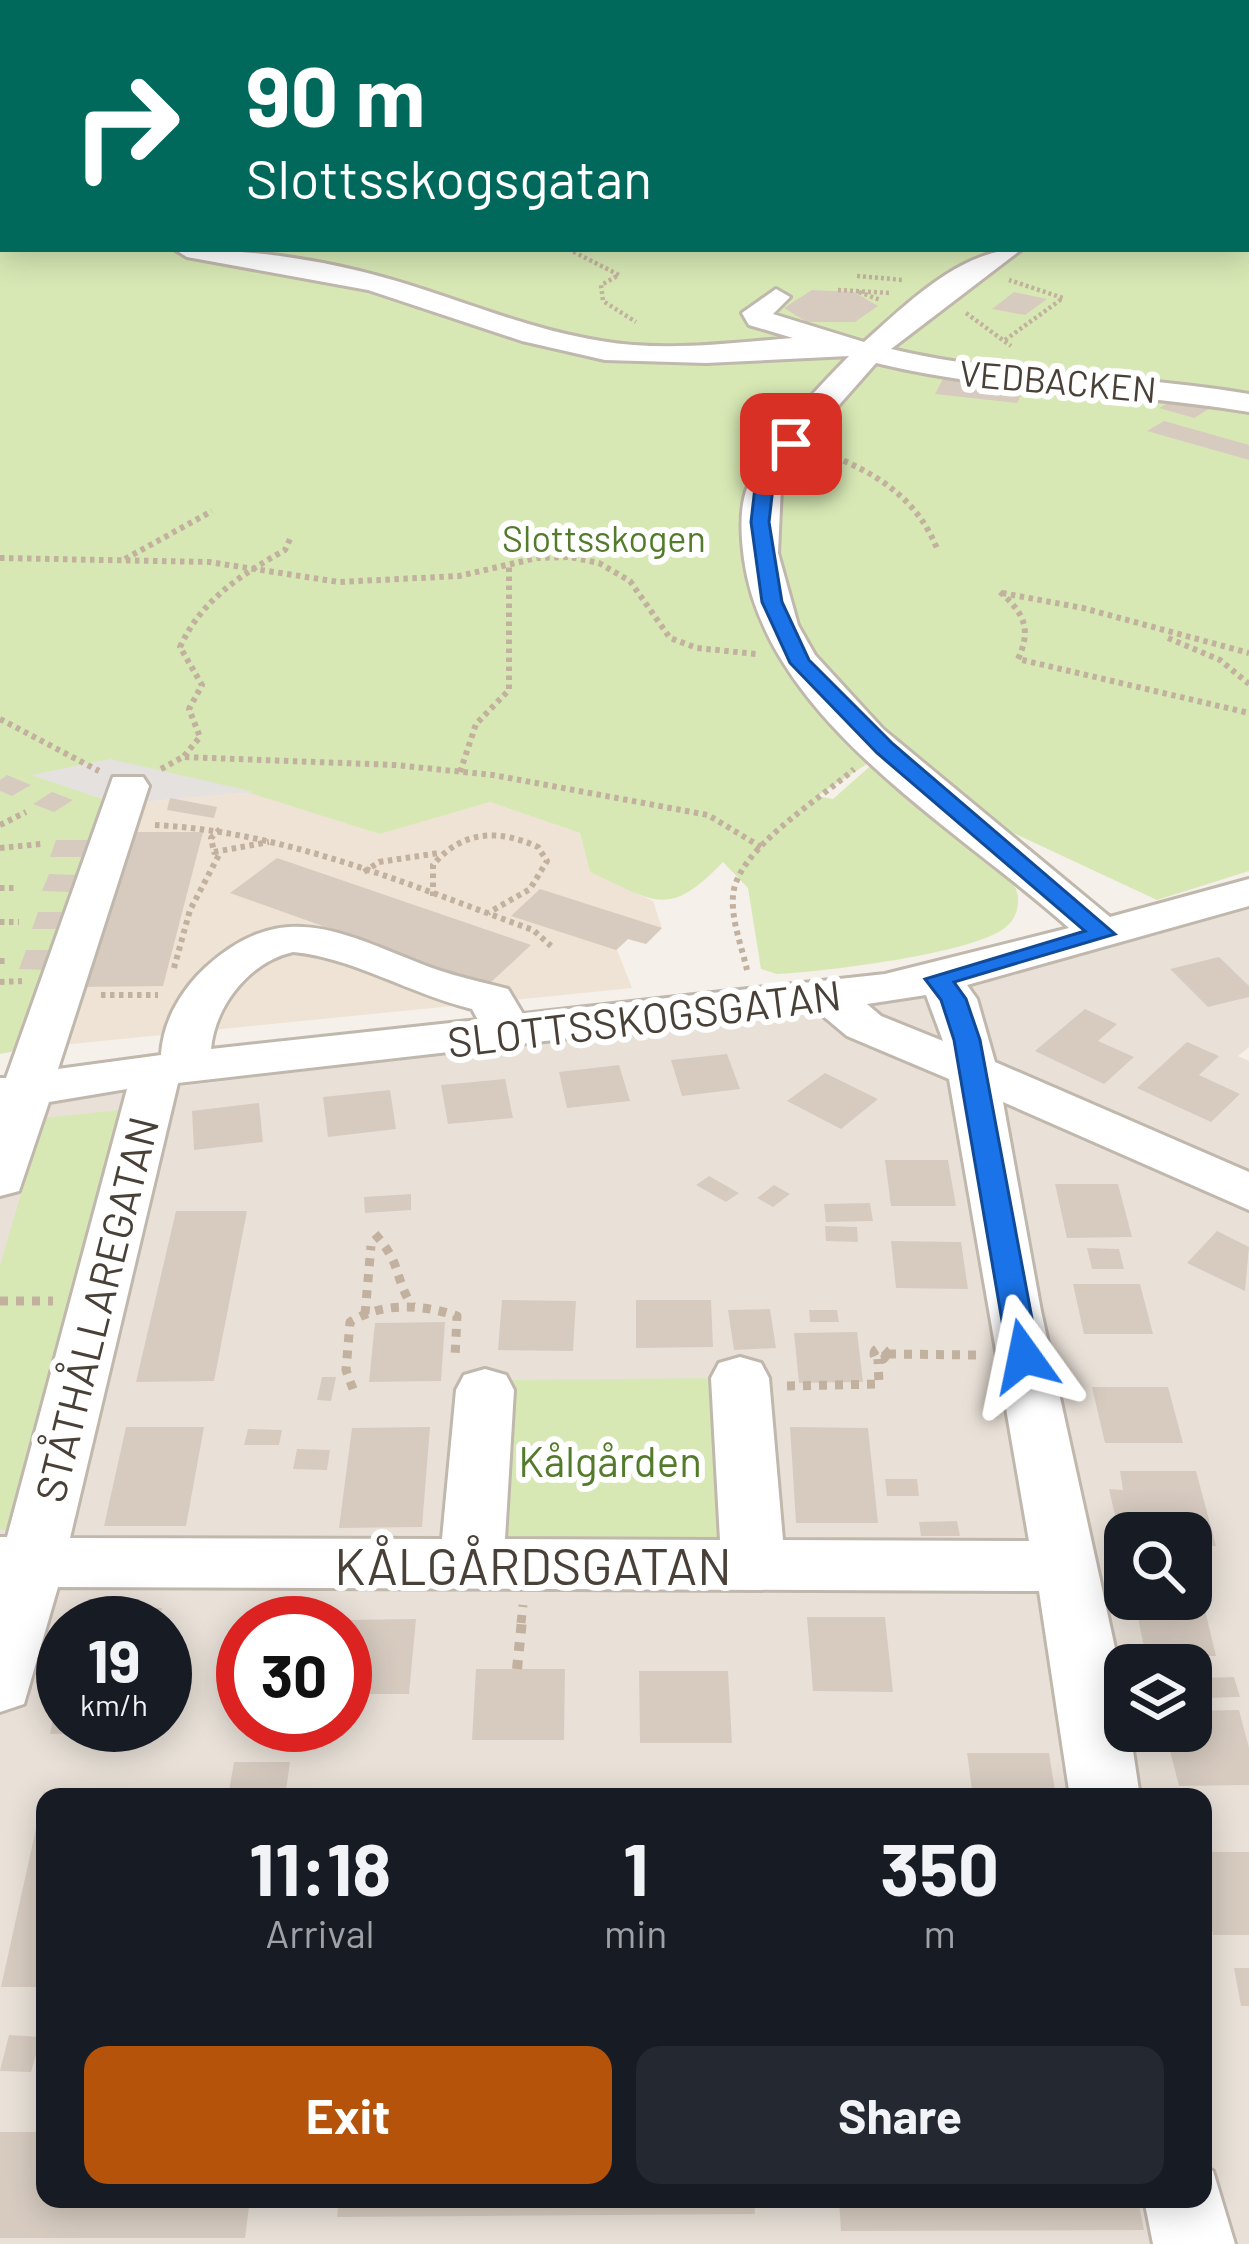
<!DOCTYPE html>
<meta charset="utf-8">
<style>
:root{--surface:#171b24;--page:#242831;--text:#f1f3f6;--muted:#9ea1a6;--accent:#b45309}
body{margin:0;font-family:Barlow,sans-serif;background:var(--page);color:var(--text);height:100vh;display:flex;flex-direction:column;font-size:45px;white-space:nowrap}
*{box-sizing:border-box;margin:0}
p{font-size:39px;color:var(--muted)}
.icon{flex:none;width:66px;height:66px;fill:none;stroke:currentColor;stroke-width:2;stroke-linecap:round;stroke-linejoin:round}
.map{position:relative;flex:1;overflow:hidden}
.drawer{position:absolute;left:36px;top:1788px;width:1176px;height:420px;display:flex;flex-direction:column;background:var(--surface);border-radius:24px;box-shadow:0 6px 30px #0003}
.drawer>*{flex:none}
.top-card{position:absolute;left:0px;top:0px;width:1251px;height:252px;box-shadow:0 6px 30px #0003;background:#00695c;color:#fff;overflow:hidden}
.buttons{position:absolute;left:1104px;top:1512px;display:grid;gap:24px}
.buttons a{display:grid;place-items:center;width:108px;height:108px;border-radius:24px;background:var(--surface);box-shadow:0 6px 30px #0003;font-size:60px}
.speed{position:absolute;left:36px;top:1596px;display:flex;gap:24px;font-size:60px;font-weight:700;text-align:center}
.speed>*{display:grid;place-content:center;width:156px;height:156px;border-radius:50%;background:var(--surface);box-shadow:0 6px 30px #0003;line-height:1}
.speed small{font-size:30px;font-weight:400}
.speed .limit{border:18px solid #d22;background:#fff;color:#111}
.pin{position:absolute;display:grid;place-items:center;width:102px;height:102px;color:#fff;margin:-51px;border-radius:24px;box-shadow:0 6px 18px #0006}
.me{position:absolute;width:132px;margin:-66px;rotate:348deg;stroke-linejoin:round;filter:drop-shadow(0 0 9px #0008)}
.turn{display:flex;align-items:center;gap:42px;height:252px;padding:0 48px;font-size:54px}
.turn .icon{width:156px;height:156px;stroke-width:2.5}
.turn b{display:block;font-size:84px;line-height:102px}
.eta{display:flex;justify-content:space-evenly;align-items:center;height:204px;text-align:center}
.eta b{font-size:72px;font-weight:700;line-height:84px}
.button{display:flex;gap:24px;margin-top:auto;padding:24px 48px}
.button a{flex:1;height:138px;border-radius:24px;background:var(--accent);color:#fff;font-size:48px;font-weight:700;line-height:138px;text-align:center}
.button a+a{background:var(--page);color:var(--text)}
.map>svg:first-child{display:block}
</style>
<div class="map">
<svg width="1249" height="2244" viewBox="0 0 1249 2244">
<rect width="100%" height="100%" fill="#f5f0ea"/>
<path fill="#e9e1d8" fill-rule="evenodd" d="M1249,899v148l-11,9 11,5v1183h-1249v-1136l859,-104zM1125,1533h66v66h-66zM63,1623h102v102h-102zM243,1623h102v102h-102zM1125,1665h66v66h-66zM45,1797h1158v402h-1158z"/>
<polygon fill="#eee3d4" points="255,792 380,834 490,802 580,833 590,872 653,901 662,928 646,944 628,939 617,950 632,988 31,1048 118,804"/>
<g fill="#d7e8b4" fill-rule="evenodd">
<path d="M0,0h1249v871l-92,29 -148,-69 -111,-87 -81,52 16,3 43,-38 138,124c8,14 4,32 -8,42 -32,27 -185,45 -229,47l-16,-5 -13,-81 -25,-26c-55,57 -67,40 -133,10l-10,-39 -90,-31 -110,32 -152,-48 -193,-10 83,28 -87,244 -31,6zM3,3h1245v246h-1245z"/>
<polygon points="138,1108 21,1530 0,1530 0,1266 43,1118"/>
<polygon points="718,1378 727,1540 493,1542 501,1380"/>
</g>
<polygon fill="#e4e1de" points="110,759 255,792 118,804 31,775"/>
<g fill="#d7cbc0">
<polygon points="812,290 854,292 878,306 855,322 807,322 784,308"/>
<polygon points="1014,292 1047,299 1025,315 992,309"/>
<polygon points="944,377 1025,386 1017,403 935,394"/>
<polygon points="1180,396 1215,405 1194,418 1159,408"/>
<polygon points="1164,421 1249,445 1249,460 1147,431"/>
<polygon points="7,775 31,785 12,796 0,791 0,780"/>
<polygon points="52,792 73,800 54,812 33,804"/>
<polygon points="170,798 217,807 214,818 167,810"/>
<polygon points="126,832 203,832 163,986 78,987"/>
<polygon points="56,840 90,840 85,857 50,857"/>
<polygon points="277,858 531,945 488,985 230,893"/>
<polygon points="49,874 76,875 69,892 42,891"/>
<polygon points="540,889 662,928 646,944 628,939 616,950 511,916"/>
<polygon points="38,912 67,912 61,929 32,929"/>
<polygon points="26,950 54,950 47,970 19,969"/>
<polygon points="1219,957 1249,986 1249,997 1208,1007 1170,969"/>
<polygon points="1085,1009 1117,1024 1098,1041 1134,1057 1104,1084 1035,1051"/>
<polygon points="1187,1042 1219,1056 1199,1075 1240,1094 1211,1122 1137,1088"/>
<polygon points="727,1054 740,1089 682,1096 671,1060"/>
<polygon points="619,1065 630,1101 567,1108 559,1072"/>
<polygon points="825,1073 878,1099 841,1129 787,1101"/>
<polygon points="505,1079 513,1118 448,1124 441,1085"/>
<polygon points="390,1090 396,1129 328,1137 323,1097"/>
<polygon points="259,1103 263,1142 194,1150 192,1111"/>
<polygon points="885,1160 948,1160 956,1206 891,1206"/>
<polygon points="709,1176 739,1193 726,1202 696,1185"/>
<polygon points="1055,1184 1118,1184 1132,1237 1067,1238"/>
<polygon points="774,1185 790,1194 773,1207 757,1198"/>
<polygon points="411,1194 411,1210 365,1213 364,1197"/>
<polygon points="870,1203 873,1221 826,1222 824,1204"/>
<polygon points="176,1211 247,1211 214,1381 136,1382"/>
<polygon points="825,1226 857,1227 858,1242 826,1241"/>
<polygon points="1217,1231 1249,1247 1245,1291 1187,1263"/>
<polygon points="891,1241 961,1242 968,1289 896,1288"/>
<polygon points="1087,1248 1119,1249 1124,1269 1092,1269"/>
<polygon points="1073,1284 1140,1284 1153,1334 1084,1334"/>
<polygon points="502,1300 576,1301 573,1351 498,1350"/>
<polygon points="636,1300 711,1300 713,1347 636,1348"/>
<polygon points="770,1309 776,1348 734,1350 728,1310"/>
<polygon points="809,1310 837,1310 839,1322 810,1322"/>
<polygon points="445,1322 441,1381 369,1382 375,1323"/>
<polygon points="857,1332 863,1382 799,1383 794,1333"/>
<polygon points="322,1377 336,1377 331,1401 317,1400"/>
<polygon points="1092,1387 1168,1387 1183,1443 1105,1443"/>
<polygon points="126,1427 204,1427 186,1526 104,1526"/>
<polygon points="430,1427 422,1527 339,1528 352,1428"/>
<polygon points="790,1427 868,1428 878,1523 796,1523"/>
<polygon points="248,1429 282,1430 279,1445 244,1445"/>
<polygon points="297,1449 330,1450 327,1470 293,1469"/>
<polygon points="1120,1471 1196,1471 1216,1546 1191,1545 1191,1533 1125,1533 1123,1551 1109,1489 1123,1490"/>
<polygon points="885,1479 917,1479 919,1496 887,1496"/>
<polygon points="957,1521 960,1536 921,1536 919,1522"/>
<polygon points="1202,1598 1216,1656 1146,1656 1134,1599"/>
<polygon points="162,1608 159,1623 74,1623 77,1610"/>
<polygon points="807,1617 885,1617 893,1692 813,1691"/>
<polygon points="416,1619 409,1694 345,1694 345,1620"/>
<polygon points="476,1669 565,1669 564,1740 472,1740"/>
<polygon points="639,1671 728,1671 732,1743 640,1743"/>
<polygon points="1234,1677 1240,1697 1208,1698 1201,1678"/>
<polygon points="61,1682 63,1725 142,1725 140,1732 50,1734"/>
<polygon points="1239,1710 1249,1748 1249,1785 1179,1786 1165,1731 1191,1731 1191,1711"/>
<polygon points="967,1753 1049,1753 1056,1797 973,1797"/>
<polygon points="234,1762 290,1762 285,1797 228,1797"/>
<polygon points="174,1791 173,1797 43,1797 44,1792"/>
<polygon points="43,1797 45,1987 1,1987"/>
<polygon points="1203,1852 1249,1852 1249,1935 1213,1935 1203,1888"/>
<polygon points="1234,1968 1249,1968 1249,2006 1241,2006"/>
<polygon points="9,2035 41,2037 31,2072 0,2071"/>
<polygon points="0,2132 45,2132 45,2199 250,2199 245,2238 0,2238"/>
<polygon points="339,2199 754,2199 755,2214 337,2217"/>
<polygon points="839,2199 1138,2199 1144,2230 841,2231"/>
</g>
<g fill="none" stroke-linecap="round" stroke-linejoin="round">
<g stroke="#c0b7ad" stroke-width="6">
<g id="minor">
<polygon points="1026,0 1055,0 1057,3 1028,3"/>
<rect x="1248" y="158" width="1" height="14"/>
<polygon points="0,184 3,185 3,202 0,201"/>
<path d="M174,249c68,0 141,9 208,28 73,20 143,52 219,64 62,11 129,2 192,-3l-44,-13 -7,-12 34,-24 14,8 -17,17 91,28c44,-39 97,-93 158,-93l-131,100c117,28 240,25 358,45v18c-124,-21 -251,-19 -373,-49l-52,59 -43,65 -3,66 20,72 17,30 68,74 227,188 139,-38v27l-282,79 10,14 18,63 254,110v38l-246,-108 38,209 83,378 1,42h5l10,66h-70l-31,-206 -981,-4 -34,117 -24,8v-175h7l120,-448 -78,13 -30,89 -19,5v-118h6l107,-301h30l6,9 -91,283 103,-14c2,-34 20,-65 45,-88 75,-68 132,-36 213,-4 29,12 59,18 89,26l15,25 362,-40 184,-46c-112,-101 -303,-208 -325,-369 -3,-23 -5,-52 4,-73 21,-48 65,-93 101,-130l-143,7 -101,-3 -83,-19 -154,-51 -181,-33zM293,952c58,5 120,43 179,57l6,11 -267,29c4,-43 38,-87 82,-97zM926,995l17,46 -62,-25 -14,-12zM816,1010l31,26 102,43 80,462 -246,-1 -14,-162 -8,-15 -21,-6 -21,6 -8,15 9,162 -215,-1 9,-149 -8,-15 -21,-6 -21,6 -8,15 -14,149 -372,-1 108,-455z"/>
<polygon points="1203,2167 1213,2171 1235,2244 1153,2244 1144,2199 1203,2199"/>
</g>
</g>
<g stroke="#c2b19e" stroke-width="3" stroke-dasharray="3 3" stroke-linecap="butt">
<polyline points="17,0 26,3"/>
<polyline points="790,0 795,3"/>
<polyline points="822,0 827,3"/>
<polyline points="1130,0 1148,3"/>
<polyline points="222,3 235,0"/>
<polyline points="1195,3 1208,2"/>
</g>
<g stroke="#c2b19e" stroke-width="4.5" stroke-dasharray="3 3" stroke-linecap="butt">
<polyline points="568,249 619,275 601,285 603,301 636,322"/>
<polyline points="857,276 903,280"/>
<polyline points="838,290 890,293"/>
<polyline points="859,292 880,300"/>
<polyline points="966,313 1011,346"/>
<polyline points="1005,340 1063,298 1009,280"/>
</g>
<g stroke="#c2b19e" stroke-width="6" stroke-dasharray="4.5 4.5" stroke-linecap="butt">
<path d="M827,454c50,19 91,45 111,97"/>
<polyline points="0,558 209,562 339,582 459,576 537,558 570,557 599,563 630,581 670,638 697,648 756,654"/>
<polyline points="125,559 212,511"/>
<path d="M1000,592c24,21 32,37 18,67l231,54"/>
<polyline points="1002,593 1083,608 1249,653"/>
<polyline points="1168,638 1220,660 1249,684"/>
<polyline points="0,719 99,771"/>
<path d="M184,756l16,-19 -11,-28 13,-24 -22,-38c22,-48 61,-72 105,-97l5,-11"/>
<polyline points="161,769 183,757 395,765 493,775 708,815 761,847"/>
<polyline points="460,772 476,724 509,690 509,565"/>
<polyline points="0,825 26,812"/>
<path d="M155,825c133,7 254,60 378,105l18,16"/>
<polyline points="220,829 211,838 214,852 269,842"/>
<polyline points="0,848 41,844"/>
<polyline points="364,872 379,862 439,853"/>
<polyline points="0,888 18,888"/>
<path d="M433,896v-31c29,-35 66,-36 105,-18l9,14 -17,28 -42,24"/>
<polyline points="0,922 19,922"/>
<polyline points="0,961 5,961"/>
<polyline points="174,968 190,910 220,853"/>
<path d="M747,970c-5,-23 -16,-50 -14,-74 3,-47 88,-97 121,-127"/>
<polyline points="0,982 22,981"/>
<polyline points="101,995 158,995"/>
</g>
<g stroke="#c2b19e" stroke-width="9" stroke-dasharray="8 8" stroke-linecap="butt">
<path d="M375,1234c27,30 19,43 37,72"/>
<polyline points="0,1301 53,1301"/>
<polyline points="365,1314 371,1246"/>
<circle cx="880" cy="1354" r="6"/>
<polyline points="888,1354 976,1355"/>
<polyline points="787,1386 879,1384 878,1359"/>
<path d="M353,1389l-7,-19 4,-48c32,-20 72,-18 107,-6l-2,42"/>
<polyline points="521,1623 523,1605"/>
</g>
<polyline stroke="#c2b19e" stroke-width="10" stroke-dasharray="9 9" stroke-linecap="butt" points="517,1669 522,1620"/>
<use href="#minor" fill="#fff" fill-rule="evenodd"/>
</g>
<polygon fill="#1a73e8" stroke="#114b97" stroke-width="3" points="785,440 800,444 773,487 769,522 782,602 809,660 893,744 1115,934 954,982 966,999 980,1040 1039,1356 1024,1367 1008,1356 954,1040 941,1000 925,979 1085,931 877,753 790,663 762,602 751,522 755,487"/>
<g text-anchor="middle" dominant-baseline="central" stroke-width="12" stroke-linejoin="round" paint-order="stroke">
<g font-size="36" fill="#494038" stroke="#fff">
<text transform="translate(1058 380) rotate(5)">VEDBACKEN</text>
</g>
<g font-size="36" fill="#537b2b" stroke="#fff">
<text x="604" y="537">Slottsskogen</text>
</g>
<g font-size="42" fill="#494038" stroke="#fff">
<text transform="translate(644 1017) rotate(-7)">SLOTTSSKOGSGATAN</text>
<text transform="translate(95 1309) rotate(-76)">STÅTHÅLLAREGATAN</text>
</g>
<g font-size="42" fill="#537b2b" stroke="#fff">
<text x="610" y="1460">Kålgården</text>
</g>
<g font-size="51" fill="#494038" stroke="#fff">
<text x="533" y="1564">KÅLGÅRDSGATAN</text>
</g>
</g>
</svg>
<div class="buttons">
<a><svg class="icon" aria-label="search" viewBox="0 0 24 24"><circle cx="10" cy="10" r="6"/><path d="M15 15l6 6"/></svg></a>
<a><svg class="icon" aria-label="layers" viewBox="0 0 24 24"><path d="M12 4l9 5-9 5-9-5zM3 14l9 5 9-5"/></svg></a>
</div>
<div class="speed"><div>19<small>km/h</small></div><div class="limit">30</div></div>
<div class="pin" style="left:791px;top:444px;background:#d93025"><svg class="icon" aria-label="arrive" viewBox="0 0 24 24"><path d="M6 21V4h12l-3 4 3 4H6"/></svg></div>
<svg class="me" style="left:1024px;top:1356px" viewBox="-20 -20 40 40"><path d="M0-17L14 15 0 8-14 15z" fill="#1a73e8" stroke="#fff" stroke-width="4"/></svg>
<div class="top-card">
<div class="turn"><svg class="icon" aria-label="right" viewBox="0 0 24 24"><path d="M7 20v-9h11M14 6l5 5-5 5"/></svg><div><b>90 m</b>Slottsskogsgatan</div></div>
</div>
<section class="drawer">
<div class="eta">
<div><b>11:18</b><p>Arrival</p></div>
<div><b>1</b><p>min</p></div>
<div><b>350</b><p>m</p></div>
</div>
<div class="button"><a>Exit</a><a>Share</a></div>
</section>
</div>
